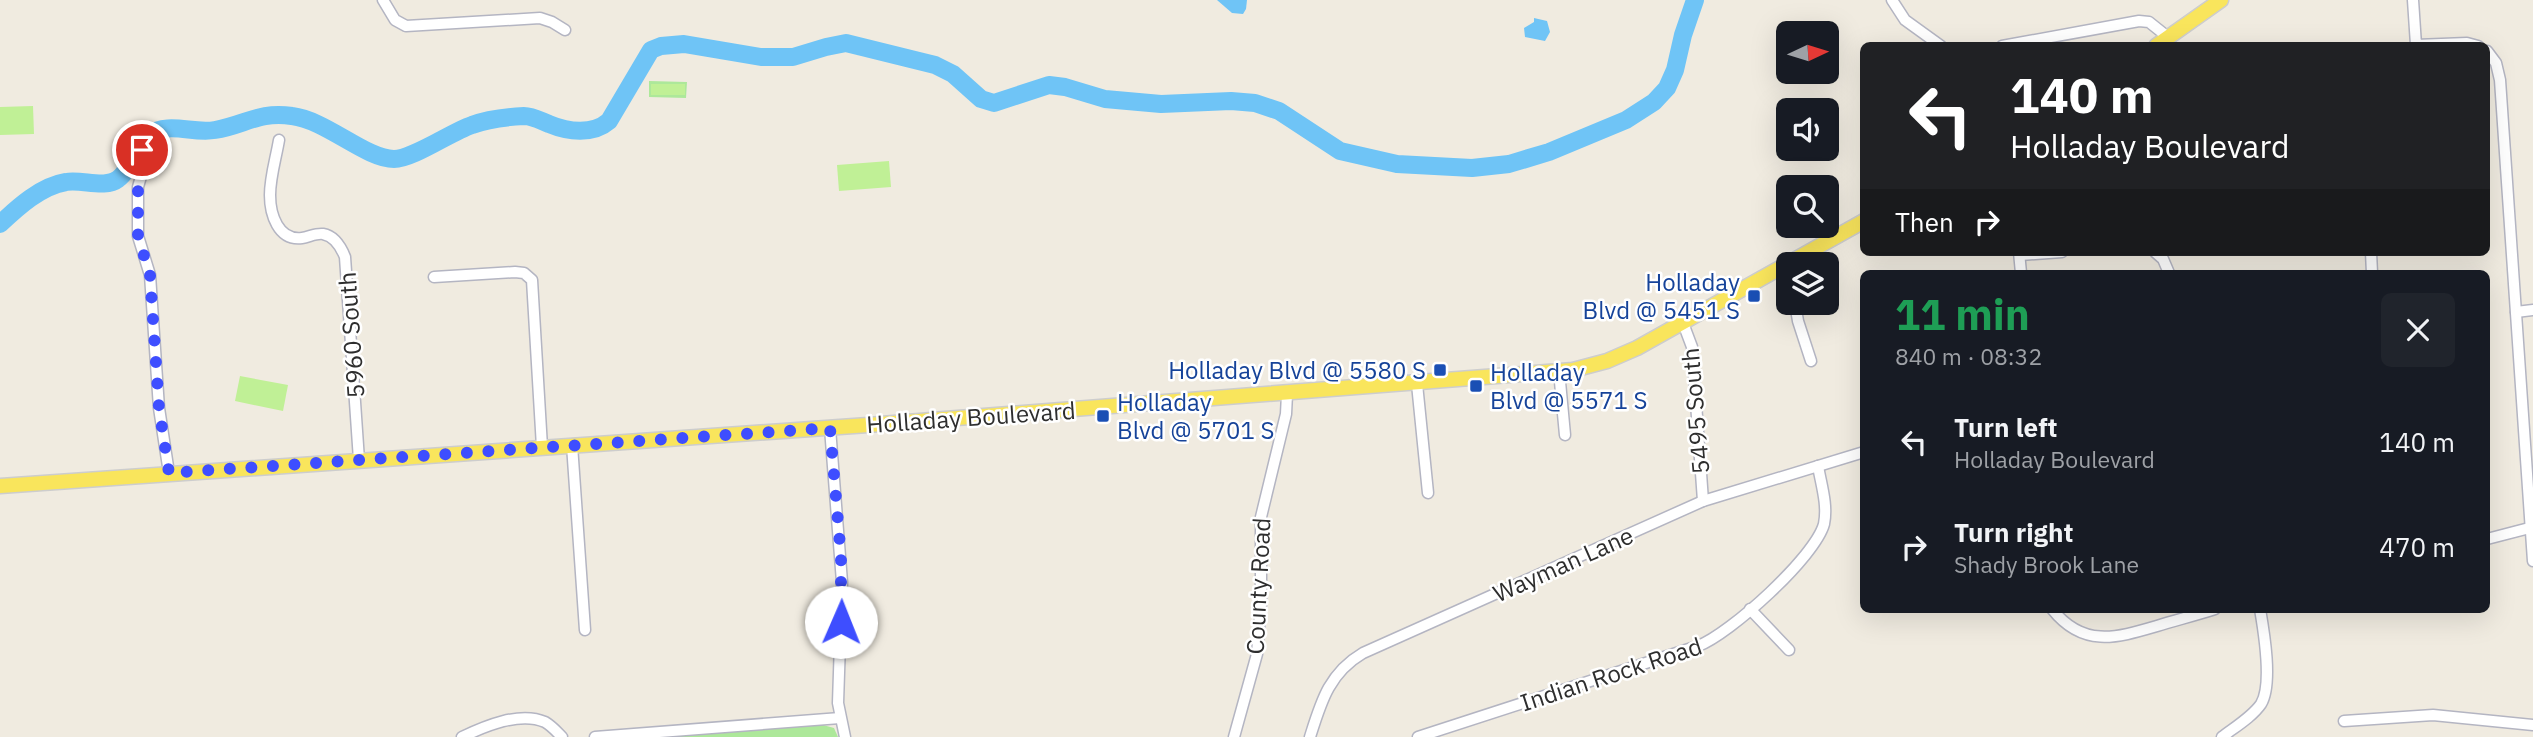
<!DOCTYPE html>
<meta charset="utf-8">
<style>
:root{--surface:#171b24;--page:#20242c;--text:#f1f3f6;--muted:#9ea1a6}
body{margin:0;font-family:"IBM Plex Sans",sans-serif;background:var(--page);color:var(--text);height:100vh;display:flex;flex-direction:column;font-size:26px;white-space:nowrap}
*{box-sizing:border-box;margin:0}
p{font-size:23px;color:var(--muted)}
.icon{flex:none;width:38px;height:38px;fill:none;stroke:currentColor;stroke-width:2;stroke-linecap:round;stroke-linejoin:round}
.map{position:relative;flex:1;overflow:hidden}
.side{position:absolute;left:1860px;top:270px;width:630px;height:343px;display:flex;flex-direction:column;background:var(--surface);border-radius:10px;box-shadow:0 7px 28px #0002}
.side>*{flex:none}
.top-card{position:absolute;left:1860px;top:42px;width:630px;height:214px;border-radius:10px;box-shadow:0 7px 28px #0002;background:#202124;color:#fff;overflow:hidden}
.needle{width:46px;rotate:86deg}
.controls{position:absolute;left:1776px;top:21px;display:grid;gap:14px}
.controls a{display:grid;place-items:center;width:63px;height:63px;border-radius:10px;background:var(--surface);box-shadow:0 7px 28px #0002;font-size:35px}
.pin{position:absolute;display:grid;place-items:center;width:60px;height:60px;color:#fff;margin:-30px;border:4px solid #fff;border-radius:50%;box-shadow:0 2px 7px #0007}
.me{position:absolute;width:77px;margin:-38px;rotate:1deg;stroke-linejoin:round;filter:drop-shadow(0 0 5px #0008)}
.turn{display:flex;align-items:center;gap:24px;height:147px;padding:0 35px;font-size:32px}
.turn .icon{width:91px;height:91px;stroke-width:2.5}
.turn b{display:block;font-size:49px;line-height:60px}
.then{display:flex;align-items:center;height:66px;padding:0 35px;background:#0003;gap:14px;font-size:26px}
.round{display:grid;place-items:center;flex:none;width:74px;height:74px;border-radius:10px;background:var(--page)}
.headline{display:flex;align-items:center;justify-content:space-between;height:119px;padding:0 35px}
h1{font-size:42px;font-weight:700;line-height:52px;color:#1e9e55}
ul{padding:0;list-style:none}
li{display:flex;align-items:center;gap:21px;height:105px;padding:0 35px}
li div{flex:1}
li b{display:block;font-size:26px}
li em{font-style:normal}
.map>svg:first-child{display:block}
</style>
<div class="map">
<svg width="2533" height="737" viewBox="0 0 2533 737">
<rect width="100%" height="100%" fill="#f0ebe0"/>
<g fill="#ade89a">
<polygon points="649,81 687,82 686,98 649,97"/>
<polygon points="823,725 834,728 838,737 645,737"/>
</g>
<g fill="#c0f096">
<rect x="651" y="84" width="34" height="11"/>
<polygon points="33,106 34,134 0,135 0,107"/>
<polygon points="889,161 891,187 839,191 837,165"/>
<polygon points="240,376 288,385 283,411 235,401"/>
</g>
<g fill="#6fc4f6">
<polygon points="1217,0 1247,0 1246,9 1243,14 1232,13"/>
<polygon points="1534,18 1547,21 1550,32 1545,41 1525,37 1524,28 1534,22"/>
</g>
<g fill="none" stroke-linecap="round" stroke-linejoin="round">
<path stroke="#6fc4f6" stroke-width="18" d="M0,224c18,-17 41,-38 66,-42 16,-3 39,7 52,-3 14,-10 16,-34 30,-44 21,-14 44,-1 67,-5 30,-5 44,-19 77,-14 34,4 74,43 102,43 19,0 57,-27 78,-34 16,-6 34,-8 52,-9 9,0 17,5 25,8 19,8 44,11 60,-3l42,-71 10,-4 23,-2 77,13h32l33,-10 20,-4 89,22 18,9 28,25 13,4 55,-18 16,2 40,12 56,5 70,-3 24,2 24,8 61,40 57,13 75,4 37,-4 40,-12 77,-32 28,-18 13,-14 8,-18 8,-35 12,-35"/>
<g stroke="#b4b5c2" stroke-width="13">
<g id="minor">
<polyline points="383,0 395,20 406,26 540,18 552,22 565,30"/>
<polyline points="1892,0 1905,20 1941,46"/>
<polyline points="2413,0 2416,45 2467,43 2478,46"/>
<polyline points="2002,46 2139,21 2149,22 2169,38"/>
<polyline points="2487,51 2496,63 2500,80 2533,561"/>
<polyline points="132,139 144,153 146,159 138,187 138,236 150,275 159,408 169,473"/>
<path d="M279,140c-3,18 -9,37 -9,55 0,19 8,46 32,43 7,-1 14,-5 21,-4 12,2 18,13 22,23l14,203"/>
<polyline points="2019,252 2021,273"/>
<polyline points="2155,252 2163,259 2169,273"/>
<polyline points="2371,252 2372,273"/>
<polyline points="2020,255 2062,252"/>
<polyline points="1778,269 1788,289"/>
<polyline points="434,277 515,272 524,273 532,280 542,447"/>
<polyline points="1795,303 1798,321 1811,361"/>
<polyline points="2516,312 2533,310"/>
<polyline points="1683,323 1692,347 1703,501"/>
<polyline points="1559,371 1565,435"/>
<polyline points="1417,384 1428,493"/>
<polyline points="830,428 842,582 838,703 845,737"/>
<polyline points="572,445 585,630"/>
<polyline points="2487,539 2533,527"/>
<polyline points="1750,609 1789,650"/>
<path d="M2052,609c31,39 64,29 105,17 20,-6 39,-11 58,-17"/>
<polyline points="2344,721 2433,715 2533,725"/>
<path d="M462,737c23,-11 58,-26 83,-15 7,4 12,10 17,15"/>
<polyline points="595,737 840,718"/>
<polyline points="1234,737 1257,654 1261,603 1261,517 1286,414 1287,394"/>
<path d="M1310,737c11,-35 19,-64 53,-84l340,-152 161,-49"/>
<path d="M1418,737l280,-91c32,-12 117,-89 126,-122 4,-19 -3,-40 -6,-58"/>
<path d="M2222,737c13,-10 30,-20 39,-33 12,-20 3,-72 -1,-95"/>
</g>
</g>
<g stroke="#cdcdcd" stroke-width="17">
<g id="major">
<polyline points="2156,46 2221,0"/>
<polyline points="0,486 868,425 1573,370 1607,361 1637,348 1864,221"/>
</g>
</g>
<use href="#minor" stroke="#fff" stroke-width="10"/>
<use href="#major" stroke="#f9e55c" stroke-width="14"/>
</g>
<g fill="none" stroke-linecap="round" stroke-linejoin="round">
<polyline stroke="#3e4eff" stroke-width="12" stroke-dasharray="0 21.6" points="142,150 146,159 138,187 138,236 150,275 159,408 169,473 830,428 841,557 841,622"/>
</g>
<g fill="#1a4fb4" stroke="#fff" stroke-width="2.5">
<rect x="1747" y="289" width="14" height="14" rx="3.5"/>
<rect x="1433" y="363" width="14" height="14" rx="3.5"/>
<rect x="1469" y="379" width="14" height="14" rx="3.5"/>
<rect x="1096" y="409" width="14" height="14" rx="3.5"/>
</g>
<g text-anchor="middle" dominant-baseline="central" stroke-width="5" stroke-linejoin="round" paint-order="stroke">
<g font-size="24" fill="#164399" stroke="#fff" text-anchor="end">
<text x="1740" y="282">Holladay<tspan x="1740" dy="28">Blvd @ 5451 S</tspan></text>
<text x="1426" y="370">Holladay Blvd @ 5580 S</text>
<text x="1490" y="372" text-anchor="start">Holladay<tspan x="1490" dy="28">Blvd @ 5571 S</tspan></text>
<text x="1117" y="402" text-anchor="start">Holladay<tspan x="1117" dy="28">Blvd @ 5701 S</tspan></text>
</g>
<g font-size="24" fill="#2e2e2e" stroke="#fff">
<text transform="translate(351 335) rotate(-94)">5960 South</text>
<text transform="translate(1695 411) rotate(-95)">5495 South</text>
<text transform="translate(971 417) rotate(-4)">Holladay Boulevard</text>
<text transform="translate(1563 564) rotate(-24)">Wayman Lane</text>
<text transform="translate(1258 586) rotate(-87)">County Road</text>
<text transform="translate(1611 674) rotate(-18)">Indian Rock Road</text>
</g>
</g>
</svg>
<div class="controls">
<a><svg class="needle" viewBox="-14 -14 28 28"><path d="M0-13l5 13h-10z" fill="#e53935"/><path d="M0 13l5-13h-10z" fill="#9ea1a6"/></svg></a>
<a><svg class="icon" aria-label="sound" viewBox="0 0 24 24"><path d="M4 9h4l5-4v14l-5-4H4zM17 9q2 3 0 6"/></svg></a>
<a><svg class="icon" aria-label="search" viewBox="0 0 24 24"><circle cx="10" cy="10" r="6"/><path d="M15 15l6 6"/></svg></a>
<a><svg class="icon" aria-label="layers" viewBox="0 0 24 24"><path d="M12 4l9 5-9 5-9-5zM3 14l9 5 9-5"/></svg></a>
</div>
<div class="pin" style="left:142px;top:150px;background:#d93025"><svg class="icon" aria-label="arrive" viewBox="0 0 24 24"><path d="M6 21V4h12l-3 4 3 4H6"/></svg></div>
<svg class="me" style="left:841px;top:622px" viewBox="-20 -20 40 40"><circle r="19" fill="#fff"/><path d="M0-13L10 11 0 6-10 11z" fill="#3e4eff"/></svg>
<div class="top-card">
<div class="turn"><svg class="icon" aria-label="left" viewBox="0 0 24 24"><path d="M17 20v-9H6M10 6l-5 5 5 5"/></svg><div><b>140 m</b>Holladay Boulevard</div></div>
<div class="then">Then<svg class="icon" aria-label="right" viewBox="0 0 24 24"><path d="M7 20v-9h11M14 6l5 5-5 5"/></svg></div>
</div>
<section class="side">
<div class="headline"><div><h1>11 min</h1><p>840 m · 08:32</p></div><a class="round"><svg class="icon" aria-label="close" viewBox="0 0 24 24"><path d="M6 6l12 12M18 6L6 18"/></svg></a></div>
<ul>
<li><svg class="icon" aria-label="left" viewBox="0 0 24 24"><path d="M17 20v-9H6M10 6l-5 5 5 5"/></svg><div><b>Turn left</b><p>Holladay Boulevard</p></div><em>140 m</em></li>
<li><svg class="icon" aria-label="right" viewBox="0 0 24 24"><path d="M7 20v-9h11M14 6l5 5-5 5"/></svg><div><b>Turn right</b><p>Shady Brook Lane</p></div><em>470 m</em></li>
</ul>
</section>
</div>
